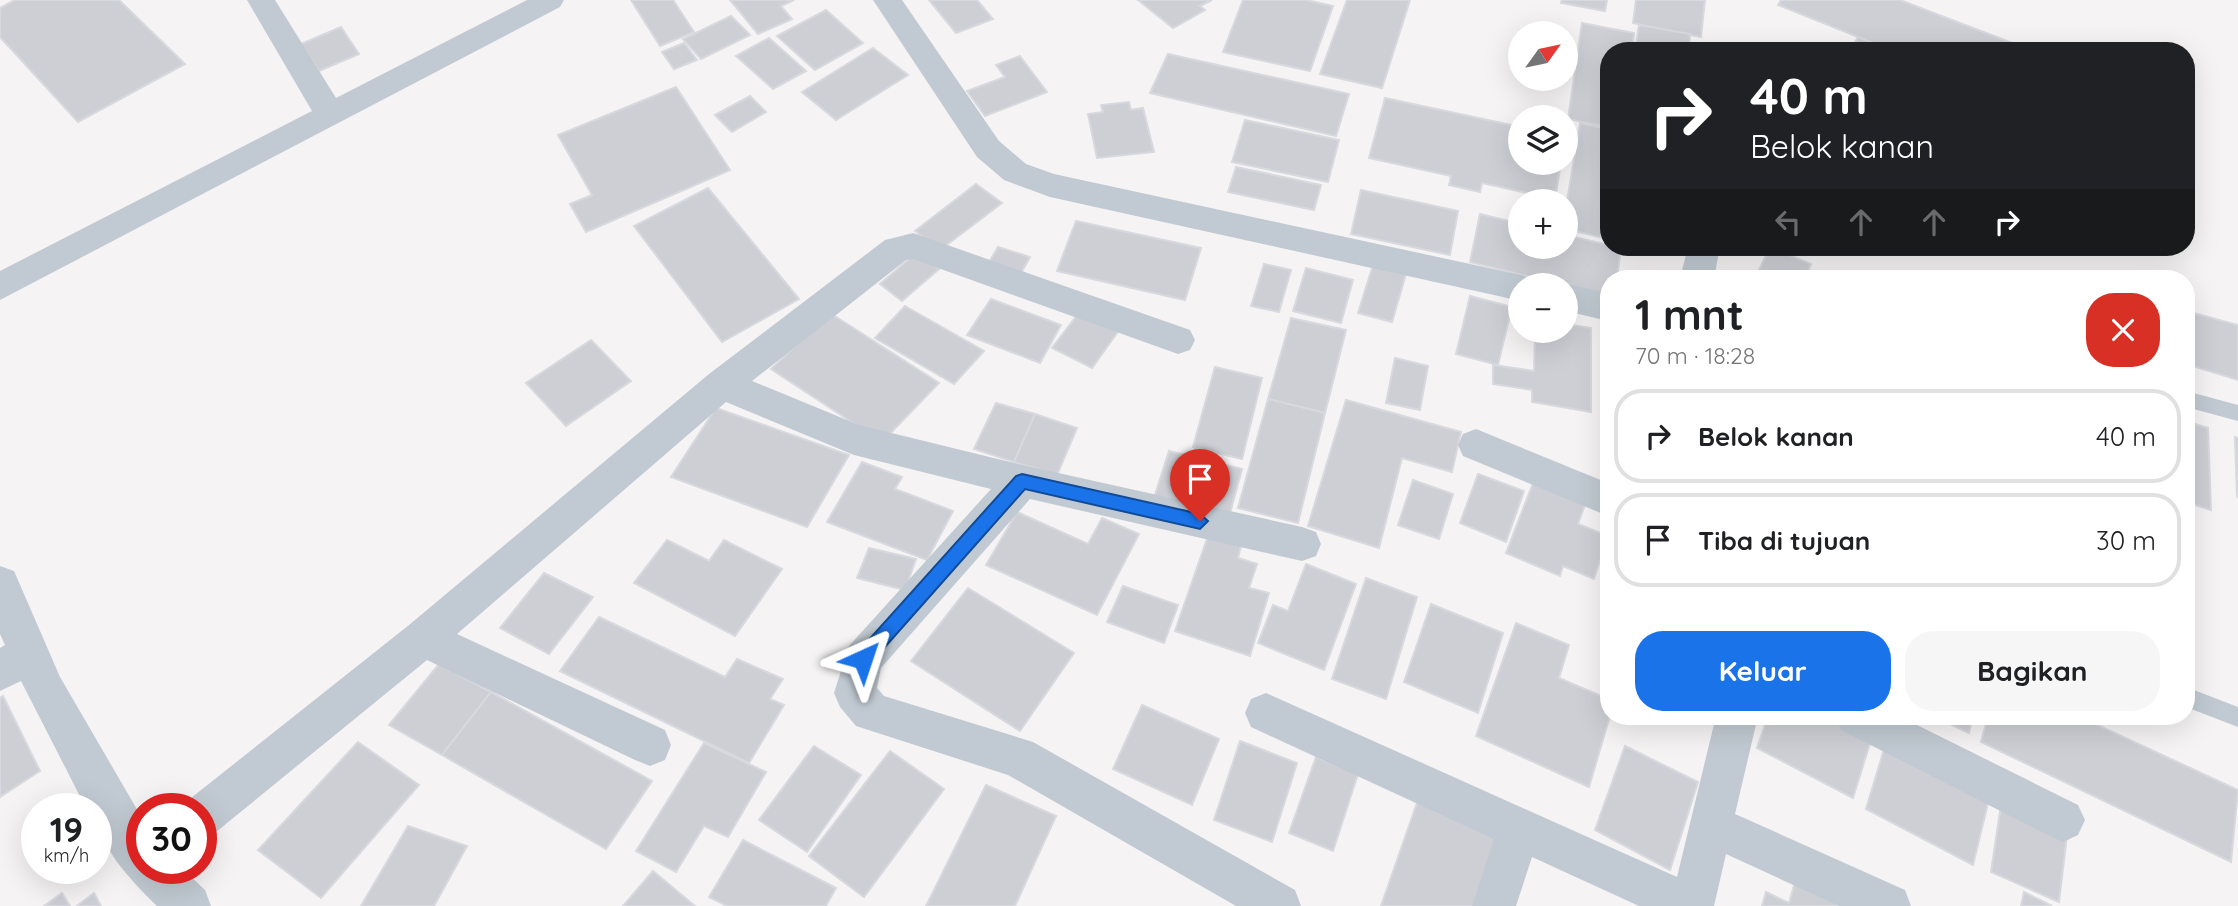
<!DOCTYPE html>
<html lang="id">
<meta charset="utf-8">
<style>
:root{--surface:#fff;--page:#f6f6f6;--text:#202124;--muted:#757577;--line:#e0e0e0;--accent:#1a73e8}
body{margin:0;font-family:Quicksand,sans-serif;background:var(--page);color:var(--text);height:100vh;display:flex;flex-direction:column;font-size:26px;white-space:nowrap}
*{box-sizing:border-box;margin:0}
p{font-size:23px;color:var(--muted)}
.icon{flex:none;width:38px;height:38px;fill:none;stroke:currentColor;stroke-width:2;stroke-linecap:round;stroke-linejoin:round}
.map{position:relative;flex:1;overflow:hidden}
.panel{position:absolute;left:1600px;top:270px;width:595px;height:455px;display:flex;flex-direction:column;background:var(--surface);border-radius:28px;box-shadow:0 7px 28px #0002}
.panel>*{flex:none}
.guide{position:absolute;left:1600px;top:42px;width:595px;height:214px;border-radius:28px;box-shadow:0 7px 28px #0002;background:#202124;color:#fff;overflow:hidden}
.needle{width:46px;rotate:57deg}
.controls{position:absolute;left:1508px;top:21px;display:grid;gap:14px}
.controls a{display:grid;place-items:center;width:70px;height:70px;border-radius:50%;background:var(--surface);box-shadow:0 7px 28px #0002;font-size:35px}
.speed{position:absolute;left:21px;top:793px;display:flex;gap:14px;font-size:35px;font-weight:700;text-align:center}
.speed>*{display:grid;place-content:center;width:91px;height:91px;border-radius:50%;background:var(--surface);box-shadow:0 7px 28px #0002;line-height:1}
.speed small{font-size:18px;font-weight:400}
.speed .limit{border:10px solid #d22;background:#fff;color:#111}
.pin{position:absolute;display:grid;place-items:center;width:60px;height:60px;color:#fff;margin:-72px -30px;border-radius:50% 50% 50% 0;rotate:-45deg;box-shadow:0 0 7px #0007}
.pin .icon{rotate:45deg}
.me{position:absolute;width:77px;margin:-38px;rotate:42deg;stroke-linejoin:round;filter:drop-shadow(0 0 5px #0008)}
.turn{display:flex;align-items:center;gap:24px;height:147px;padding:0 35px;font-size:32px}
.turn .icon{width:91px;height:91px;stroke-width:2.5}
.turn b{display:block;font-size:49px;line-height:60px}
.lanes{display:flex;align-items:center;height:66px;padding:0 35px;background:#0003;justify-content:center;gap:35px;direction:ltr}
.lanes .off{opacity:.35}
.round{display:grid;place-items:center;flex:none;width:74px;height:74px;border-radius:28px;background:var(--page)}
.headline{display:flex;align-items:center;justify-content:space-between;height:119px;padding:0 35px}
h1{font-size:42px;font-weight:800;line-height:52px}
.primary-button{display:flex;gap:14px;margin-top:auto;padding:14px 35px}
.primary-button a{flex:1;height:80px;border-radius:28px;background:var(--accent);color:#fff;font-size:28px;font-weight:800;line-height:80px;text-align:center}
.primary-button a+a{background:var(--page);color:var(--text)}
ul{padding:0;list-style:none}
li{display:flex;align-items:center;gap:21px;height:94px;margin:0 14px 10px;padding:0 21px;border:4px solid var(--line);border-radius:28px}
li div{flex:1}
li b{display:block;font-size:26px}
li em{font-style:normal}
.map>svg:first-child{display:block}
</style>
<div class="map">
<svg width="2238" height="906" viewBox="0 0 2238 906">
<rect width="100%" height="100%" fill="#f5f3f3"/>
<g fill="#cdcfd5" stroke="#d7d9de" stroke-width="2">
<polygon points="15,0 119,0 185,64 78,122 0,37 0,8"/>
<polygon points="631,0 673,0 694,32 660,46"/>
<polygon points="730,0 794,0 781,6 792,19 758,34"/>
<polygon points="929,0 977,0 993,19 956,33"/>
<polygon points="1138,0 1212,0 1200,6 1205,10 1173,28"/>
<polygon points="1243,0 1306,0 1333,6 1310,71 1223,52"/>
<polygon points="1347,0 1410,0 1382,88 1320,74"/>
<polygon points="1562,0 1607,0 1605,11 1561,3"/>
<polygon points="1636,0 1705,0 1701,37 1633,23"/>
<polygon points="1781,0 1900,0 2028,49 1893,51 1778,5"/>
<polygon points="826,10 863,43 815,70 777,36"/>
<polygon points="731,16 750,35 701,59 683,39"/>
<polygon points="1582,23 1634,33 1632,51 1608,51 1608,127 1568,119"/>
<polygon points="1639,25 1690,34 1689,51 1635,51"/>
<polygon points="341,27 359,54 319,71 301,44"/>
<polygon points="1858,37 1893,51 1850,51"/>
<polygon points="769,38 806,71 773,89 736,56"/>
<polygon points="684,43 697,60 674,69 662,52"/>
<polygon points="873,48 908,75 836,120 802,92"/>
<polygon points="1168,54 1349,94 1336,136 1150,93"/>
<polygon points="1020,56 1047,92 985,116 967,91 1005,77 996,65"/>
<polygon points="676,87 730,170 586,232 570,204 592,195 558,135"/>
<polygon points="750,96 766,112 732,132 715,115"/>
<polygon points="1385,98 1521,127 1521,163 1561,163 1555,199 1482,183 1480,192 1449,185 1451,176 1369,158"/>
<polygon points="1129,102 1131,110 1143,108 1154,152 1097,158 1088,114 1103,112 1101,105"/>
<polygon points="1245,120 1339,140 1328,182 1232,162"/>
<polygon points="1580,123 1608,129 1608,239 1566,229 1566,207"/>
<polygon points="1236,167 1321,185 1314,210 1228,192"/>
<polygon points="976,184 1002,203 940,250 915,231"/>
<polygon points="708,188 799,299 722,342 634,226"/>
<polygon points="1361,190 1458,211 1450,255 1351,234"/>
<polygon points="1480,214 1521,224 1521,247 1566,247 1566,235 1621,248 1617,278 1608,278 1608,296 1470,262"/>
<polygon points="1076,221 1201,248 1185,300 1057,271"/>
<polygon points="998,247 1030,257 1021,273 989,262"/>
<polygon points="1770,247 1811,264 1805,278 1778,278 1759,270"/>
<polygon points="916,253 939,269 902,301 880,284"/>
<polygon points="1264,264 1291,270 1279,312 1251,306"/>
<polygon points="1373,265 1406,274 1392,322 1358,313"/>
<polygon points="1306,268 1353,280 1341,323 1293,311"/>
<polygon points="1470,296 1512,307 1498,365 1456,354"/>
<polygon points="991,299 1061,325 1040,363 967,335"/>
<polygon points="905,306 984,351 954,384 875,338"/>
<polygon points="1081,310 1120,329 1092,368 1052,348"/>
<polygon points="2186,311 2238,325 2238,380 2186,364"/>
<polygon points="830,313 939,383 882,442 771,369"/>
<polygon points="1291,318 1346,330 1325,413 1268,399"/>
<polygon points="1566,324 1591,328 1591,412 1532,402 1532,390 1493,384 1493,365 1534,371 1535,331 1566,331"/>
<polygon points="591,340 631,381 566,426 526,383"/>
<polygon points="1395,358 1428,366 1420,410 1386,403"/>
<polygon points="1215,367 1262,378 1242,459 1193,447"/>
<polygon points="1268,399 1325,413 1298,523 1238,508"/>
<polygon points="1346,400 1461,432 1452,472 1402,458 1379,548 1308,526"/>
<polygon points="996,403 1035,414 1014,462 974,449"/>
<polygon points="716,408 849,455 807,527 671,477"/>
<polygon points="1035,414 1077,428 1057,475 1014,462"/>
<polygon points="2186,421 2208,428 2211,510 2186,502"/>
<polygon points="2235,437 2238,438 2238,497 2237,496"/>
<polygon points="1169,451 1242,469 1229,517 1154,498"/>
<polygon points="862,462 902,477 895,489 953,511 927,560 827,522"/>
<polygon points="1478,474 1524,491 1506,542 1460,523"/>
<polygon points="1535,478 1587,499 1578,524 1608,536 1594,579 1563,566 1560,576 1506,553"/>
<polygon points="1413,480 1453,494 1439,539 1398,525"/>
<polygon points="1017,512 1088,544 1102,518 1139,534 1097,615 986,565"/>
<polygon points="1208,536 1241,546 1238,558 1257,564 1249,588 1269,593 1250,656 1175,631"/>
<polygon points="667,540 709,561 724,540 782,569 735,636 634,583"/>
<polygon points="869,548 916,559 905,590 857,578"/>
<polygon points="1306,564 1356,584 1324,670 1258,643 1273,605 1288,611"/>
<polygon points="544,573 593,597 549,654 500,628"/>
<polygon points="1366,578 1417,597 1386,699 1332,679"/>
<polygon points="1123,586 1178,605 1164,643 1107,622"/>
<polygon points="968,588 1074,653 1020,731 911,661"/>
<polygon points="1431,604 1503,633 1478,713 1404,682"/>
<polygon points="599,617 725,677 737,659 783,679 770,699 784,705 749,763 560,671"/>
<polygon points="1516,623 1569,645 1559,678 1608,699 1610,716 1589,787 1476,736"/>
<polygon points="439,664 491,692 442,755 389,725"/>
<polygon points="491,692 652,781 606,849 442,755"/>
<polygon points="3,696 40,771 0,797 0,698"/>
<polygon points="1142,705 1219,739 1192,805 1113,769"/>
<polygon points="1768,716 1822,716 1871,740 1853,798 1757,748"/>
<polygon points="1933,716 1973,716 1969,733"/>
<polygon points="1988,716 2078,716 2238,790 2231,862 1981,742"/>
<polygon points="1240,741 1297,763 1272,842 1214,820"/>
<polygon points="358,742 419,785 321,898 258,850"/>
<polygon points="704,743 766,772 728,837 704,826 676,872 636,851"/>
<polygon points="814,746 861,775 807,852 759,820"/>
<polygon points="1625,746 1698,782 1670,870 1595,830"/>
<polygon points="1885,746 1989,799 1973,865 1866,809"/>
<polygon points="890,751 944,789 864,897 809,856"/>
<polygon points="1316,757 1358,774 1333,851 1289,833"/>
<polygon points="986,785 1056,816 1015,906 926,906"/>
<polygon points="1418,800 1510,842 1491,906 1381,906"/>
<polygon points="2001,805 2067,835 2059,902 1991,872"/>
<polygon points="408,826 467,846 434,906 361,906"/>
<polygon points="743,840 836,888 826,906 727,906 709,897"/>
<polygon points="653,871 695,906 623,906"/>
<polygon points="1797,875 1858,906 1762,906 1766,892 1789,903"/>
<polygon points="2024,892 2052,906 2021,906"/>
<polygon points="62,893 70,906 44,906"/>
<polygon points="94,893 101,906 77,906"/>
</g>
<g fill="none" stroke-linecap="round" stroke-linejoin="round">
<g fill="#c1cad2" fill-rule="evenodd">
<polygon points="2186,391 2238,405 2238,421 2186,407"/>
<polygon points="2186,687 2238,707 2238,727 2186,707"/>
</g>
<g fill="#c1cad2" fill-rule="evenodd">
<polygon points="247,0 275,0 336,98 527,0 564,0 560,7 0,300 0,271 312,111"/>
<polygon points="873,0 902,0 999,141 1026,164 1054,174 1521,275 1533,279 1536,285 1521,285 1521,301 1050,197 1004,180 977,157"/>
<polygon points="913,233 1190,330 1195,340 1190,350 1178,354 913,259 906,260 752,381 859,425 1022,465 1302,527 1316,532 1321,544 1316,556 1302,561 1030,499 881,668 877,688 884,696 1033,742 1295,890 1301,906 1236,906 1008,775 856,726 840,707 834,693 849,646 991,489 854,455 726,402 457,634 665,730 671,745 665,760 650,766 635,760 427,660 216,832 201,839 201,808 183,808 186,802 409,625 709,374 885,240"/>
<polygon points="1688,247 1720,247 1714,278 1680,278"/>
<polygon points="1566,284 1608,293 1608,321 1566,311 1566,285 1561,285"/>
<polygon points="1476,429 1608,483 1608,516 1463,456 1458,445 1463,434"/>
<path d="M0,566l14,5 46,106 82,141v50h40l23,22 6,16h-54c-25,-25 -61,-60 -61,-98h-10l-65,-127 -21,10v-43l5,-3 -5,-11z"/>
<polygon points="1266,693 1677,877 1716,716 1758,716 1735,814 1905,890 1911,906 1839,906 1726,854 1714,906 1639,906 1532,857 1516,906 1472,906 1494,839 1251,727 1245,713 1251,699"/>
<polygon points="1835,716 1899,716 2078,805 2085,820 2078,835 2063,842 2048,835 1841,730"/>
</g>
</g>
<polygon fill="#1a73e8" stroke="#114b97" stroke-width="2" points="1022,474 1200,514 1208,521 1200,529 1025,489 869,665 857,665 855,659 857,653 1016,476"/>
</svg>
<div class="controls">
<a><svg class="needle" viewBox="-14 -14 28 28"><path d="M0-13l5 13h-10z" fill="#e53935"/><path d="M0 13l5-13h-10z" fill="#757577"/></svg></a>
<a><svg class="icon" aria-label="layers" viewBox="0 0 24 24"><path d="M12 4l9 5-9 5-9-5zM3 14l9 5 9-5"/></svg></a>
<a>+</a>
<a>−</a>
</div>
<div class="speed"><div>19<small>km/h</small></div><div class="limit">30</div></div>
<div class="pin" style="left:1200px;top:521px;background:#d93025"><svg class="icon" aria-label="arrive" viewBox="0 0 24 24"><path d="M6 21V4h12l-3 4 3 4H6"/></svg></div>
<svg class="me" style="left:863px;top:659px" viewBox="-20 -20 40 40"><path d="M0-17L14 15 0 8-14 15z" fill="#1a73e8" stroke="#fff" stroke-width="4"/></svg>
<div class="guide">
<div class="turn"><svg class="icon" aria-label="right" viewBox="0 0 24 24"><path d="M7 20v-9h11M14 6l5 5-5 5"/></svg><div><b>40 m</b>Belok kanan</div></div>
<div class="lanes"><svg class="icon off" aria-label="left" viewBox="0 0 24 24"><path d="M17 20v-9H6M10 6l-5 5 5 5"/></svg><svg class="icon off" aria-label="ahead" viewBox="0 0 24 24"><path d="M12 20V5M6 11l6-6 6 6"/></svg><svg class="icon off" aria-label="ahead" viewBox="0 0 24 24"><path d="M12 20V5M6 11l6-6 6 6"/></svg><svg class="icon" aria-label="right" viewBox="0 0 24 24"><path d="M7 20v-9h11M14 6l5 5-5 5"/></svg></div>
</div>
<section class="panel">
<div class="headline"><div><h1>1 mnt</h1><p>70 m · 18:28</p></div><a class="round" style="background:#d93025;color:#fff"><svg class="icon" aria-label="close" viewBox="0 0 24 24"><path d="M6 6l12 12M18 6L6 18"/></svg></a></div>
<ul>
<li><svg class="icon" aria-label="right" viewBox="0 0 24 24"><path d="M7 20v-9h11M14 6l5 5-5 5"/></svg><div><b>Belok kanan</b></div><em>40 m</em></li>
<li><svg class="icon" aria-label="arrive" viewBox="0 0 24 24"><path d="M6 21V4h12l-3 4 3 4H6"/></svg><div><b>Tiba di tujuan</b></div><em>30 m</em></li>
</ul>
<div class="primary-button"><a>Keluar</a><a>Bagikan</a></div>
</section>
</div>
